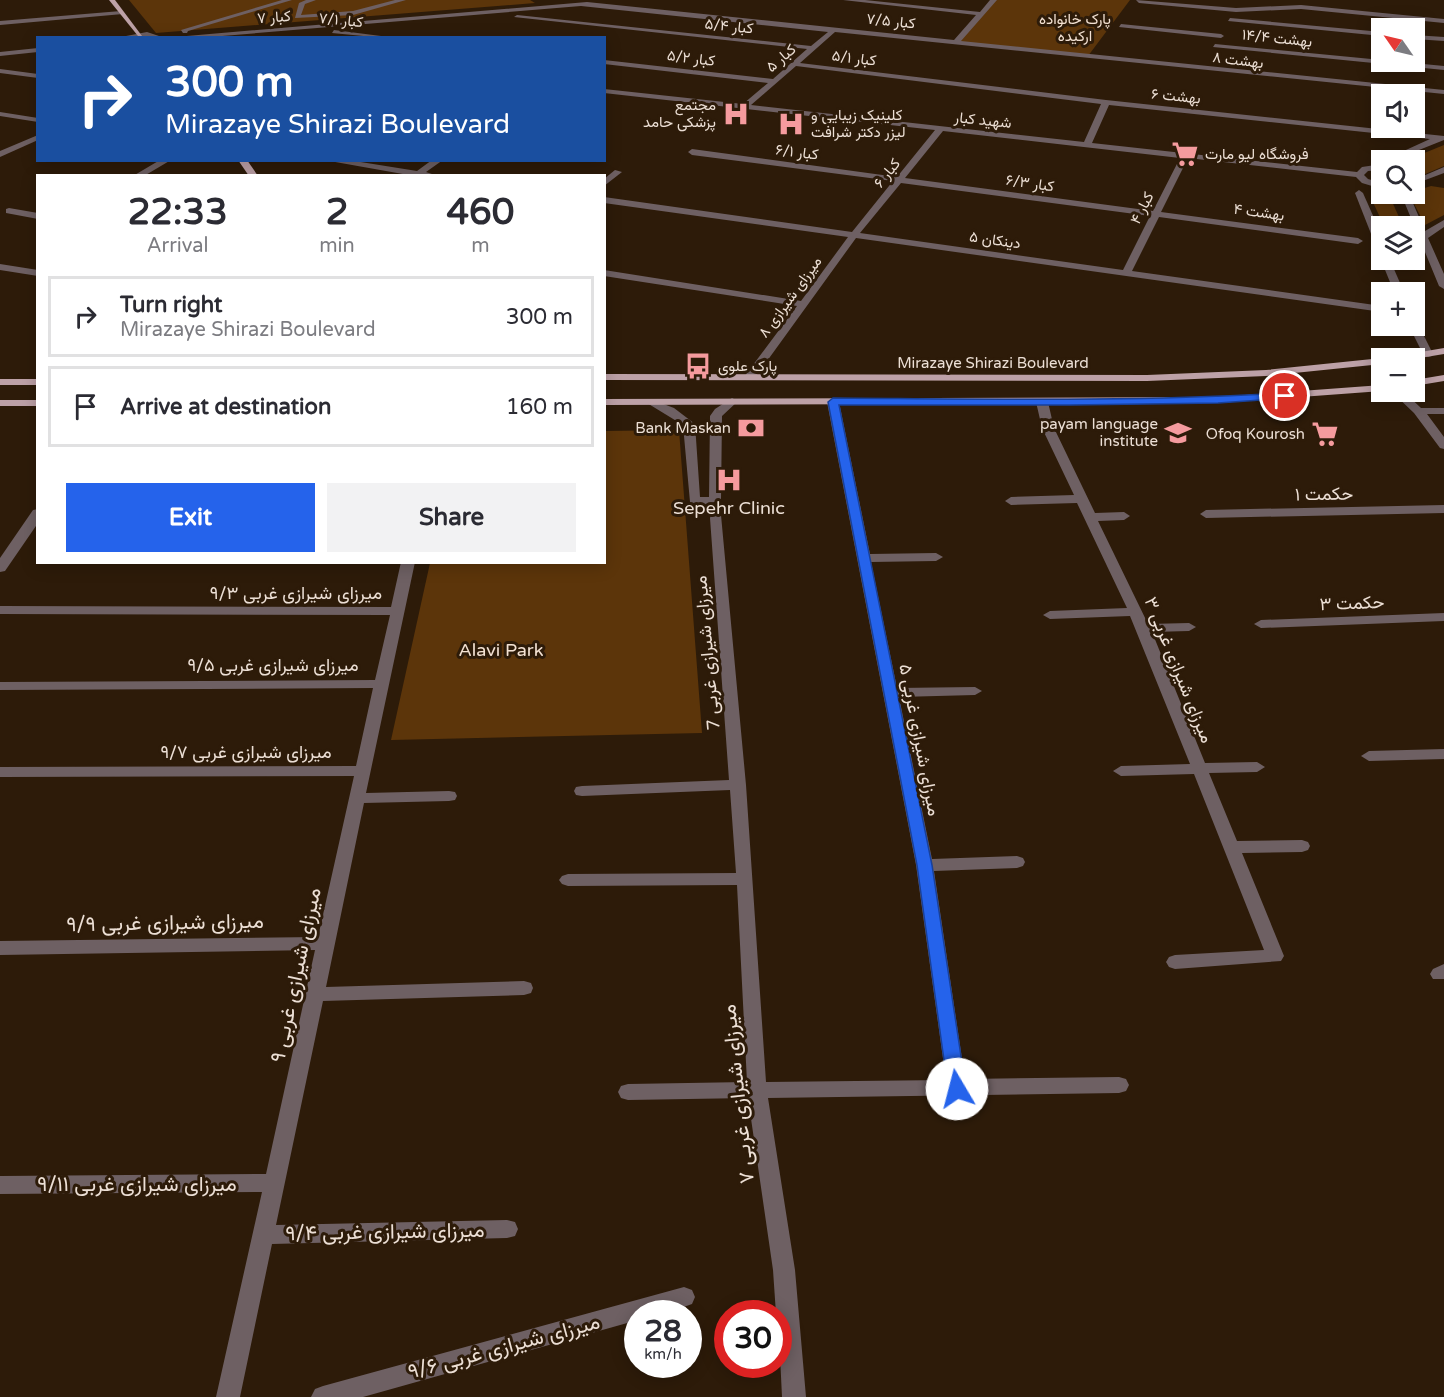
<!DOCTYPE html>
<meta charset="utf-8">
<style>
:root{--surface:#fff;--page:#f2f2f3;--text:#2b2b33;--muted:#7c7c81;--line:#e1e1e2;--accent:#2563eb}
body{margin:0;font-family:"Varela Round",Vazirmatn,sans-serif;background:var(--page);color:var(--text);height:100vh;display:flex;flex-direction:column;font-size:22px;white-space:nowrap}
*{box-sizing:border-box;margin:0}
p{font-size:20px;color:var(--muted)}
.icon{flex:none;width:33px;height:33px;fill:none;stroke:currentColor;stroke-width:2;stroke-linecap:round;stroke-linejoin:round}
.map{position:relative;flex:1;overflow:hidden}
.details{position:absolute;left:36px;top:174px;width:570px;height:390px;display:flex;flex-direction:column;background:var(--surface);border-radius:0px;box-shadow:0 3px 15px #0003}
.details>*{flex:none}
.guide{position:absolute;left:36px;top:36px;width:570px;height:126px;border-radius:0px;box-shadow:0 3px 15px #0003;background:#1a4fa0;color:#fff;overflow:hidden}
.needle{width:39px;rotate:304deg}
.fabs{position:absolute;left:1371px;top:18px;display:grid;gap:12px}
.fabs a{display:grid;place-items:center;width:54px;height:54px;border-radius:0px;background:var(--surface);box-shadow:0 3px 15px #0003;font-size:30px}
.speed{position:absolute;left:624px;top:1300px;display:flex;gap:12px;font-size:30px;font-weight:700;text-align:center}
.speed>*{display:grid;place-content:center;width:78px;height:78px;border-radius:50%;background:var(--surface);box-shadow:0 3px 15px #0003;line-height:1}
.speed small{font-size:15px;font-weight:400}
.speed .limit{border:9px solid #d22;background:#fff;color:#111}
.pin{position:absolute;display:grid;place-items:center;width:51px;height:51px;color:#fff;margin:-26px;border:3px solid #fff;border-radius:50%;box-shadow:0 2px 6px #0007}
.me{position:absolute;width:66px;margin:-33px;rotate:352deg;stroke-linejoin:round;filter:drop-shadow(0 0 4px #0008)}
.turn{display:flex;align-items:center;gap:21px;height:126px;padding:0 30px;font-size:27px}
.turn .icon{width:78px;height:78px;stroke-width:2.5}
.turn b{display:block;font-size:42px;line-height:51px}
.eta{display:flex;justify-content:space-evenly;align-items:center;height:102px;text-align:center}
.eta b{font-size:36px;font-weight:700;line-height:42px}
.button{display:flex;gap:12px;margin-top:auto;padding:12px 30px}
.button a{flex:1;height:69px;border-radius:0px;background:var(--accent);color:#fff;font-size:24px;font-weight:700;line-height:69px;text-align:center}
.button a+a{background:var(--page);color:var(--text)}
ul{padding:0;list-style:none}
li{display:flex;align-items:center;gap:18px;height:81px;margin:0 12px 9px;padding:0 18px;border:3px solid var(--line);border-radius:0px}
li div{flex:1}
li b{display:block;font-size:22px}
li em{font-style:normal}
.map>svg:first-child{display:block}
</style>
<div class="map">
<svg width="1444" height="1397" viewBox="0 0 1444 1397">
<rect width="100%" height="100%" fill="#2d1b09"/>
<g fill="#5c350a">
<polygon points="129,0 530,0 535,3 156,33"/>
<polygon points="994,0 1130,0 1088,56 956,42"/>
<polygon points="1444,145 1444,166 1423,175 1415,170 1414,160 1407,160"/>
<polygon points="1431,186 1444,188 1444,215 1425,225 1409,194 1414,194 1415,191"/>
<polygon points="1377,194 1390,197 1403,226 1384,226 1371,198"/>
<polygon points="679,430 702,733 391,740 430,563 604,562 605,431"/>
</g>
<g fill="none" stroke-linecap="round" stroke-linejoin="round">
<g fill="#6e6063" fill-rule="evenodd">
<polygon points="282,0 292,0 188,31 187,33 183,33 181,30"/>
<polygon points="306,0 316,0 305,4 301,15 353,11 395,0 406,0 353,15 295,18 299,3"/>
<path d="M843,0h22l115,12 10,-12h7l-36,41 483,49v4l-609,-62 -35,31 306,37 338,36v4l-50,20h-10l46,-21 -321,-34 -17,38 265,29 5,-5 20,-3v6l-14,1 -4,4 4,4 14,4v6l-20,-6 -6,-6 -168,-19 -27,54 197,26 5,3 -5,3 -199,-27 -27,54 250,35v6l-526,-74 -102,141 -4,1 -6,-3 53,-71 -193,-30v-6l197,31 47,-64 -244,-34v-6l248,35 41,-51 -201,-26 -4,-3 4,-3 205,28 38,-47 -331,-37v-4l139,15 25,-21 -164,-19v-4l169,19 34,-30 -293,-32 3,-2 294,31 17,-14 -247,-26 -383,32 -23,-1 412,-35 367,38 22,-25zM796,66l305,38 -17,38 -333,-37zM943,131l237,27 -27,53 -248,-33zM901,183l249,33 -27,54 -263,-37z"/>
<polygon points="1136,0 1236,8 1301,5 1444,19 1444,23 1301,9 1236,12 1139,3"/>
<polygon points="121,11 123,14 0,25 0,21"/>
<polygon points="1230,18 1382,32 1382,36 1228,21"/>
<polygon points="1121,24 1221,34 1224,36 1221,38 1119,27"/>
<polygon points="334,30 381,36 384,38 332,33"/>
<polygon points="147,32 165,38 123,38 126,36"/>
<polygon points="1414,35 1444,37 1444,41 1414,39"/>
<polygon points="1215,44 1444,66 1444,70 1213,47"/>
<polygon points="38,48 38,52 0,56 0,52"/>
<polygon points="0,69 38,74 38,78 0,73"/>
<polygon points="0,112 38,118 38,122 0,116"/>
<polygon points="38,135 38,140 0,157 0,151"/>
<polygon points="160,160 171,160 144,176 133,176"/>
<polygon points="324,160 348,160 417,171 432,160 443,160 426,172 438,176 414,176"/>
<polygon points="1444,167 1444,173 1420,182 1416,179"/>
<polygon points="615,170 622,172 604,186 604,179"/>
<polygon points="1359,190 1363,193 1382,236 1382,252 1377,249 1355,193"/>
<polygon points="1401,194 1409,194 1425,231 1444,220 1444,227 1428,238 1444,274 1444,289 1439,286"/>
<polygon points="9,208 38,213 38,219 6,213 6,209"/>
<polygon points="1381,260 1390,260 1404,292 1394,292"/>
<polygon points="0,264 38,270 38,276 0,270"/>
<polygon points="1414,323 1419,326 1433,354 1432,356 1428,357 1423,354 1409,326 1414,326"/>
<polygon points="1392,392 1404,392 1421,408 1444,408 1444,414 1427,414 1444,437 1444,449 1440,448 1414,413"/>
<polygon points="732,398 738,401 722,416 721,499 705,506 690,502 683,425 647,403 653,400 674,408 695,424 700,497 709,497 710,416 715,409"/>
<polygon points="833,399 839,402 870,554 936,553 943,557 936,561 871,562 897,688 975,687 982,691 975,695 899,697 932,859 1017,856 1023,858 1025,862 1023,866 1017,868 934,871 965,1079 1119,1077 1126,1079 1129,1085 1126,1091 1119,1093 768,1098 795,1270 806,1397 782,1397 778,1314 776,1314 773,1270 748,1098 628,1100 621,1098 618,1092 621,1086 628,1084 747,1082 737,885 568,886 562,884 559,880 562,876 568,874 736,873 730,790 582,796 576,795 574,791 576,787 582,786 729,780 710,518 711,515 721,515 746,785 766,1082 946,1080 916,865 827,402"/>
<polygon points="1042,399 1048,402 1054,428 1095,513 1124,512 1130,516 1124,520 1098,521 1148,624 1189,623 1196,627 1189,631 1152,632 1205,763 1257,762 1265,767 1257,772 1209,773 1237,841 1302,840 1308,842 1310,846 1308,850 1302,852 1242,853 1284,956 1281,961 1175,969 1169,967 1166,962 1169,957 1175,955 1264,950 1194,774 1121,776 1113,771 1121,766 1190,764 1130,616 1050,619 1043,615 1050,611 1127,608 1077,503 1011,505 1005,501 1011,497 1074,495 1042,428 1036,402"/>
<polygon points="1444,505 1444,513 1206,518 1200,514 1206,510"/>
<polygon points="38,509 38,523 5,571 0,572 0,558 33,510"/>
<polygon points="401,562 415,562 366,793 449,791 455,792 457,796 455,800 449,801 364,803 326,987 524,981 531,983 533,988 531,993 524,995 323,1001 276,1225 507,1220 515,1222 518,1229 515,1236 507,1238 272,1244 240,1397 216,1397 262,1192 0,1194 0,1176 266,1174 315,950 0,955 0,941 318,937 354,776 0,777 0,767 356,766 373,688 0,690 0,682 375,680 390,615 0,614 0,606 391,607"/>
<polygon points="1444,613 1444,621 1261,628 1254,624 1261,620"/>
<polygon points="1444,749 1444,759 1369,761 1361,756 1369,751"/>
<polygon points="1444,964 1444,979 1433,979 1430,974 1433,969"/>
<path d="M684,1287l8,3 3,7 -3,7c-19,7 -35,10 -54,10v6l-275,77h-52l4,-8 8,-3z"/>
</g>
<g fill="#bda1a7" fill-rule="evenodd">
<polygon points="109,0 115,0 142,36 138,36"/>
<polygon points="238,160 247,160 258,176 249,176"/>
<polygon points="1444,348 1444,354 1414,359 1398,358 1403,355"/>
<polygon points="1382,358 1385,358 1382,358 1382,364 1266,376 1147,381 604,380 604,374 1147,375 1266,370"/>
<polygon points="1444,375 1444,381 1414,386 1414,380"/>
<rect x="0" y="379" width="38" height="6"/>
<polygon points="1382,385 1382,391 1218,403 604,405 604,399 1218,397"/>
<rect x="0" y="400" width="38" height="6"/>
</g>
</g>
<path fill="#2563eb" stroke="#184099" stroke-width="1.5" d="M1285,393l3,1v4l-70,5 -148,2h-231l93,460 34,224 -2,5 -7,2 -6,-2 -3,-5 -31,-224 -89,-463 5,-4c151,1 301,4 452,-5z"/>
<defs>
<g id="hospital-bare" transform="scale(2.07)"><path d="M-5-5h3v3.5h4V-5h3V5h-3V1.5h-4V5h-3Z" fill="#f59b9e" stroke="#2d1b09" stroke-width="2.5" paint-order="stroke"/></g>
<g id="supermarket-bare" transform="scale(2.07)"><path d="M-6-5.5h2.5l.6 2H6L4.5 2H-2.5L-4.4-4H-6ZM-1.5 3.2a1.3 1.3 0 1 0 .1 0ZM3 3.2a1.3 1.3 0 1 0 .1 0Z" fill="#f59b9e" stroke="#2d1b09" stroke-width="2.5" paint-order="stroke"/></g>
<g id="bus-bare" transform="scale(2.07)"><path d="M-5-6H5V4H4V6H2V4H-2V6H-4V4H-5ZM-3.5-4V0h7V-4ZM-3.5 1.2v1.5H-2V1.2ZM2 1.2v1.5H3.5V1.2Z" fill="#f59b9e" stroke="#2d1b09" stroke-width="2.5" paint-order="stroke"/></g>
<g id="bank-bare" transform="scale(2.07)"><path d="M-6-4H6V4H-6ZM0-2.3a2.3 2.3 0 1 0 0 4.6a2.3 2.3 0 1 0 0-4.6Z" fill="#f59b9e" stroke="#2d1b09" stroke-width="2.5" paint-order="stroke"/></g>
<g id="school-bare" transform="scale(2.07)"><path d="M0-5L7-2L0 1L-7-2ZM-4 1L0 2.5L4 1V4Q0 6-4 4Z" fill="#f59b9e" stroke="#2d1b09" stroke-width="2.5" paint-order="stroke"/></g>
</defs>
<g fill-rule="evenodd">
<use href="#hospital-bare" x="736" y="114"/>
<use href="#hospital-bare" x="791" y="124"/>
<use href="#supermarket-bare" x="1185" y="154"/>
<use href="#bus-bare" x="698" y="366"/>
<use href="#bank-bare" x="751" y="428"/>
<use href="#school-bare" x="1178" y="433"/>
<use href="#supermarket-bare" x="1325" y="434"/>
<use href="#hospital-bare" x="729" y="480"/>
</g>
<g text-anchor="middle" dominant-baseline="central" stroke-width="6" stroke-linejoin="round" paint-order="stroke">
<g font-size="15" fill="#ecdfd5" stroke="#2d1b09">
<text transform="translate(274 17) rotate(-4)">۷ کبار</text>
<text transform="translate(341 20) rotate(6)">۷/۱ کبار</text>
<text transform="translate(891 21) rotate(6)">۷/۵ کبار</text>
<text transform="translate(729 26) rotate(6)">۵/۴ کبار</text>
<text transform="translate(1277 38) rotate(6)">۱۴/۴ بهشت</text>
<text transform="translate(691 58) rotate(7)">۵/۲ کبار</text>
<text transform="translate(781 58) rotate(-41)">۵ کبار</text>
<text transform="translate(854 58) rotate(7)">۵/۱ کبار</text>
<text transform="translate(1238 60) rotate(7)">۸ بهشت</text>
<text transform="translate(1176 96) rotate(6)">۶ بهشت</text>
<text transform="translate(983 120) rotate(6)">شهید کبار</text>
<text transform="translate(797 152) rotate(7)">۶/۱ کبار</text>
<text transform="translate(887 173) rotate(-51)">۶ کبار</text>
<text transform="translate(1030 183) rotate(8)">۶/۳ کبار</text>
<text transform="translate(1142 208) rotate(-63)">۴ کبار</text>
<text transform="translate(1259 212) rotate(8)">۴ بهشت</text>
<text transform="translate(995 240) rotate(8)">۵ دینکان</text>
<text transform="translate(790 297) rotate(-54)">۸ میرزای شیرازی</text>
<text x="993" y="363">Mirazaye Shirazi Boulevard</text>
</g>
<g font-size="15" fill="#f3e1d2" stroke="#2d1b09">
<text x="1075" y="19">پارک خانواده<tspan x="1075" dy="17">ارکیده</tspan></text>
</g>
<g font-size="15" fill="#ecdfd5" stroke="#2d1b09" text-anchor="end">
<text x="716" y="105">مجتمع<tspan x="716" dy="17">پزشکی حامد</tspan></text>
<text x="811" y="115" text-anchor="start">کلینیک زیبایی و<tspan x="811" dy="17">لیزر دکتر شرافت</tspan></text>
<text x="1205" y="154" text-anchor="start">فروشگاه لیو مارت</text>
<text x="718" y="366" text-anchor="start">پارک علوی</text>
<text x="1158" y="424">payam language<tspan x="1158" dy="17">institute</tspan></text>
<text x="731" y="428">Bank Maskan</text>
<text x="1305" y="434">Ofoq Kourosh</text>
</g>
<g font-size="18" fill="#ecdfd5" stroke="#2d1b09">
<text transform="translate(1324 494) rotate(-1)">۱ حکمت</text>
<text x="296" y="593">میرزای شیرازی غربی ۹/۳</text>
<text transform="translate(1352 603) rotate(-2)">۳ حکمت</text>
<text transform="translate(707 653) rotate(-95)">میرزای شیرازی غربی 7</text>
<text x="273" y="665">میرزای شیرازی غربی ۹/۵</text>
<text transform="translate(1179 670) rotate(68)">۳ میرزای شیرازی غربی</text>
<text transform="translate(920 740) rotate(79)">۵ میرزای شیرازی غربی</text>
<text x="246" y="752">میرزای شیرازی غربی ۹/۷</text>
</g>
<g font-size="18" fill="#ecdfd5" stroke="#2d1b09">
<text x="729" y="508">Sepehr Clinic</text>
</g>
<g font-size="18" fill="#f3e1d2" stroke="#2d1b09">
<text x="501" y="650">Alavi Park</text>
</g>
<g font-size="21" fill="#ecdfd5" stroke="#2d1b09">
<text transform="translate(165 923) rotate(-1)">میرزای شیرازی غربی ۹/۹</text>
<text transform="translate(296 975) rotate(-78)">میرزای شیرازی غربی ۹</text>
<text transform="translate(738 1094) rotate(-96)">۷ میرزای شیرازی غربی</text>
<text x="137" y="1184">میرزای شیرازی غربی ۹/۱۱</text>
<text transform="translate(385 1232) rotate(-1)">۹/۴ میرزای شیرازی غربی</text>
<text transform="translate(504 1347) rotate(-15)">۹/۶ میرزای شیرازی غربی</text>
</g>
</g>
</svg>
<div class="fabs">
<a><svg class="needle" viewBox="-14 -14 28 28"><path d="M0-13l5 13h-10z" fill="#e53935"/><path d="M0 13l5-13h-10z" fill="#7c7c81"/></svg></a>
<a><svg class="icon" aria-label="sound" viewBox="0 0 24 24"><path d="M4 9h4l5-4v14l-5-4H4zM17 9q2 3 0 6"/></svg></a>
<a><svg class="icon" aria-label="search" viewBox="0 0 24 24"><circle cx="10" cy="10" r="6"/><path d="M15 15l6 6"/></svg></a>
<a><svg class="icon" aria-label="layers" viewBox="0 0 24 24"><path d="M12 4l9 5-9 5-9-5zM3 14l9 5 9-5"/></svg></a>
<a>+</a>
<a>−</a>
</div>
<div class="speed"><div>28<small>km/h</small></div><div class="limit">30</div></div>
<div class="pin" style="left:1285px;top:396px;background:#d93025"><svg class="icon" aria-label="arrive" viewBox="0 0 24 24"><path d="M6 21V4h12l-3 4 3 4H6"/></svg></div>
<svg class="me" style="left:957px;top:1089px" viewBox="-20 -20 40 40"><circle r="19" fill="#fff"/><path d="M0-13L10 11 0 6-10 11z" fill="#2563eb"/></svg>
<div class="guide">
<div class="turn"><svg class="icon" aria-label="right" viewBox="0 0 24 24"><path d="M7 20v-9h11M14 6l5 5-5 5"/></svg><div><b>300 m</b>Mirazaye Shirazi Boulevard</div></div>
</div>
<section class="details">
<div class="eta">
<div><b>22:33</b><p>Arrival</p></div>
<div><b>2</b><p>min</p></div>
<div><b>460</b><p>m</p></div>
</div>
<ul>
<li><svg class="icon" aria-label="right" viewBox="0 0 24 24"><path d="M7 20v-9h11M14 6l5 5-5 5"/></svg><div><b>Turn right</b><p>Mirazaye Shirazi Boulevard</p></div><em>300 m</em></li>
<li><svg class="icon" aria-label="arrive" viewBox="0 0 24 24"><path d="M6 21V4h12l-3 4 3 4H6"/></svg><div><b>Arrive at destination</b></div><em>160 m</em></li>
</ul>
<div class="button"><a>Exit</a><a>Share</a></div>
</section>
</div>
